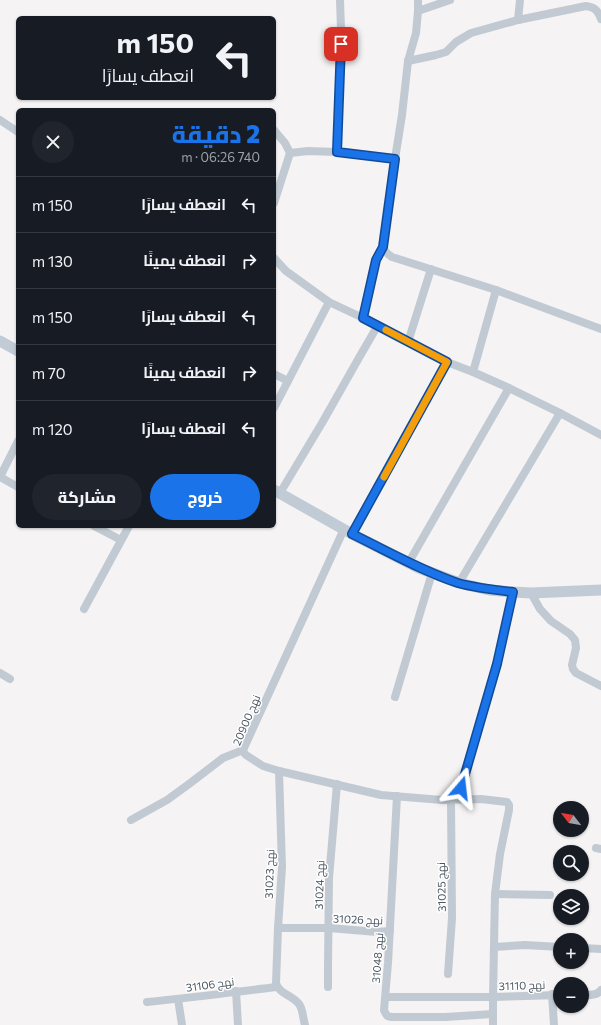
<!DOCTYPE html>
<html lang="ar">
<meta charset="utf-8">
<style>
:root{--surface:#171b24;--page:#20242c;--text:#f1f3f6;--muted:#9ea1a6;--line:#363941;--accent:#1a73e8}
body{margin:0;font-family:Commissioner,Cairo,sans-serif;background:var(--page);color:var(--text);direction:rtl;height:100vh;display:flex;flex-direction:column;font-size:15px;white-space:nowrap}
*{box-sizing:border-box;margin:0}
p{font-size:13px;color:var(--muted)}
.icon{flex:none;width:22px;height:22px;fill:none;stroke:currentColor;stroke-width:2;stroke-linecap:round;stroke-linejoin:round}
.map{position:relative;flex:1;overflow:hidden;direction:ltr}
.side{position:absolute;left:16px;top:108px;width:260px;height:420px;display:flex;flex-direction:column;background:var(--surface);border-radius:6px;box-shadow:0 1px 3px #0004;direction:rtl}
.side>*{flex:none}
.hud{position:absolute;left:16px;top:16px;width:260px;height:84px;border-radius:6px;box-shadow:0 1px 3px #0004;direction:rtl;background:#171b24;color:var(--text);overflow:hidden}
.needle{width:26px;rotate:301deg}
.tools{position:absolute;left:553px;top:801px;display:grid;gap:8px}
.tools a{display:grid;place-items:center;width:36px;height:36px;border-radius:50%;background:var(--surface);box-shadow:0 1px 3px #0004;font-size:20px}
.pin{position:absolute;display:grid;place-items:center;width:34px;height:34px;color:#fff;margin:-17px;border-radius:8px;box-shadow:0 2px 6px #0006}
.me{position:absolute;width:44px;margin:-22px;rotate:17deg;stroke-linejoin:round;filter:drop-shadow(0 0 3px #0008)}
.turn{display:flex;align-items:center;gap:14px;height:84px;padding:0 16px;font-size:18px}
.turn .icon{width:52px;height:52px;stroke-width:2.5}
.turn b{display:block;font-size:28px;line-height:34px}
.round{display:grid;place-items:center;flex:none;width:42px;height:42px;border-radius:21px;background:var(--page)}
.overview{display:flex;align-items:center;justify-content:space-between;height:68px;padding:0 16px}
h1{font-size:24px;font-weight:800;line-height:30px;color:var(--accent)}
.primary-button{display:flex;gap:8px;margin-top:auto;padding:8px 16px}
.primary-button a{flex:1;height:46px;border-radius:24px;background:var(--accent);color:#fff;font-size:16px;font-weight:800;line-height:46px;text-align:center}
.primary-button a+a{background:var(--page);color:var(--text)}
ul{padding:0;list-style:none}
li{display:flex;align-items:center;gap:12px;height:56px;padding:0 16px;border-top:1px solid var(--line)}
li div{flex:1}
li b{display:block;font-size:15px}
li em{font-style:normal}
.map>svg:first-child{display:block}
</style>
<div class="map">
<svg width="601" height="1025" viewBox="0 0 601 1025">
<rect width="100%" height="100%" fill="#f5f3f3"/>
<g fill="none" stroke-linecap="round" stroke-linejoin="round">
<g stroke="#c1cad2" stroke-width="8">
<polyline points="418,0 418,11"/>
<polyline points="518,20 520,0"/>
<path d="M408,61l28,-6 10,-3 10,-10 15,-9 47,-13 68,-14c9,1 12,5 15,13"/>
<polyline points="0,120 18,132"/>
<polyline points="274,130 285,143 290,153 274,203"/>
<polyline points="337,152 341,29 340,0"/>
<path d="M290,153l18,-2 29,1 58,7 -11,81c-1,9 0,12 8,17l104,33 105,39"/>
<polyline points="395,159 402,115 408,61 416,33 418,11 450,0"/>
<polyline points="274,258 286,271 329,302 378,325 447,362 473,372 509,388 560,413 601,435"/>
<polyline points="363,318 376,260 383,247"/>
<polyline points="408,342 431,269"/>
<polyline points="473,372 496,290"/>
<polyline points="274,374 288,381"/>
<polyline points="274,408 329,302"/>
<polyline points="0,477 18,441"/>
<polyline points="0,477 18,487"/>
<polyline points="280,493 322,423 360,356 378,325"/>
<polyline points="94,526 121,540"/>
<polyline points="352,534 447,362"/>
<polyline points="409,562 509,388"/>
<polyline points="459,583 560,413"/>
<polyline points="531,593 540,609 551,621 570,634 575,640 576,648 572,665 573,669 576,673 601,686"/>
<polyline points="84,609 129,526"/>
<polyline points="0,673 10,679"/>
<polyline points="395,697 432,573"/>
<polyline points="243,750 244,753 246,755 263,766 279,771 381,795 442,800 481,799 507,802 509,805 509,810 500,854 495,894 493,997 493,1025"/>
<polyline points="243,750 344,529"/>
<path d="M279,771l3,96 -4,61 -2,55c3,11 16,12 23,21 4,5 4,15 6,21"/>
<path d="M397,796l-9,167 -4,47c2,5 3,7 8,7h53l48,-3"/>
<polyline points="457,799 497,664 513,592"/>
<polyline points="131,820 167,800 189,784 223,758 243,750"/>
<polyline points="596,848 601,849"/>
<polyline points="495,894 550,895"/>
<polyline points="278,928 329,928 377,932 390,931"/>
<polyline points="494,947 525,945 560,947"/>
<polyline points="582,948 601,949"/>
<polyline points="448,974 452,918 451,800"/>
<polyline points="328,987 328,966 329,878 337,784"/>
<polyline points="236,991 238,1025"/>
<polyline points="552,994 554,1025"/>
<path d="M582,995c6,0 15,1 19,-5"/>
<polyline points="386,997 493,997 560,995"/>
<polyline points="178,999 182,1025"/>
<path d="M147,1002c43,-4 86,-10 130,-15"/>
</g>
<g stroke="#c1cbd6" stroke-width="11">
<polyline points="0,341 18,351"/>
<polyline points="274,490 352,534 419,568 459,583 489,590 513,592 531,593 601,590"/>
</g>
</g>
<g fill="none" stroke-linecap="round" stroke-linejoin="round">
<g stroke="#114b97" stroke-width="10">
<path id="route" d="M341,44l-4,108 58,7 -12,88 -7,13 -13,58 84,44 -95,172c35,17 70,37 106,49 18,5 37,7 55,9l-16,72 -36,124"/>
</g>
<use href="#route" stroke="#1a73e8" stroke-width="7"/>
<polyline stroke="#f59e0b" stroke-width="7" points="384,477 447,362 386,330"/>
</g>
<g text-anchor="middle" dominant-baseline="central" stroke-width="3" stroke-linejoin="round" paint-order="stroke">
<g font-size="11" fill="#4a5661" stroke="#fff">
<text transform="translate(246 720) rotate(-67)">نهج 20900</text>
<text transform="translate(269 874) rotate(-88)">نهج 31023</text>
<text transform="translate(319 885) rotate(-88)">نهج 31024</text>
<text transform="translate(441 887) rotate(-91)">نهج 31025</text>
<text transform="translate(358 919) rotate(2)">نهج 31026</text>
<text transform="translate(377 958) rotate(-86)">نهج 31048</text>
<text transform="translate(210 984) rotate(-8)">نهج 31106</text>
<text transform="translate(522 985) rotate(-2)">نهج 31110</text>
</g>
</g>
</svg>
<div class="tools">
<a><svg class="needle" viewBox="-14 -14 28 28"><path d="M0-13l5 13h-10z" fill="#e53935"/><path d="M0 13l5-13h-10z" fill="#9ea1a6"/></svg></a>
<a><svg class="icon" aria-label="search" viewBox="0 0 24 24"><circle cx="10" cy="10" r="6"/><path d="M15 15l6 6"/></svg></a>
<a><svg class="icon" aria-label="layers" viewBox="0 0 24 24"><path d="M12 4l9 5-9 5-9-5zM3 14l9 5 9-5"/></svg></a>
<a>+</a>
<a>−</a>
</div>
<div class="pin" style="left:341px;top:44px;background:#d93025"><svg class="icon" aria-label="arrive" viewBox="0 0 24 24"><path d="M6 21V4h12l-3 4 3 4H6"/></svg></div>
<svg class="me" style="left:461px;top:788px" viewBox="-20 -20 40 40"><path d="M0-17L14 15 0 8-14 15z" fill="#1a73e8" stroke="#fff" stroke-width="4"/></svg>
<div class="hud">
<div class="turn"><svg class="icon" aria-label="left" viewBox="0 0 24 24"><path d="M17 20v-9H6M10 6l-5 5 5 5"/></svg><div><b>150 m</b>انعطف يسارًا</div></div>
</div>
<section class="side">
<div class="overview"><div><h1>2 دقيقة</h1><p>740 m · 06:26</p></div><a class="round"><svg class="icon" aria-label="close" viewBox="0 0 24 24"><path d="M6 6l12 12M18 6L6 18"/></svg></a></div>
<ul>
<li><svg class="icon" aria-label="left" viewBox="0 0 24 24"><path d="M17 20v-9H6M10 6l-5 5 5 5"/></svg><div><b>انعطف يسارًا</b></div><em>150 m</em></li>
<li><svg class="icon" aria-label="right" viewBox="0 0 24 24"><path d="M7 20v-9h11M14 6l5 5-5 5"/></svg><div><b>انعطف يمينًا</b></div><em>130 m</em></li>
<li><svg class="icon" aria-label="left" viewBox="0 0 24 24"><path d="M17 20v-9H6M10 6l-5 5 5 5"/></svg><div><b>انعطف يسارًا</b></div><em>150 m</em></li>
<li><svg class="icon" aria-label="right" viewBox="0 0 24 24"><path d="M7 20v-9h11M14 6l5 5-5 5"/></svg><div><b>انعطف يمينًا</b></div><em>70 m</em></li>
<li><svg class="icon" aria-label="left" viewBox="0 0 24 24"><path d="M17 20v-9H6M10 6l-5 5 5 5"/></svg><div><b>انعطف يسارًا</b></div><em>120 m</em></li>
</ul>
<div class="primary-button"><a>خروج</a><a>مشاركة</a></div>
</section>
</div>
